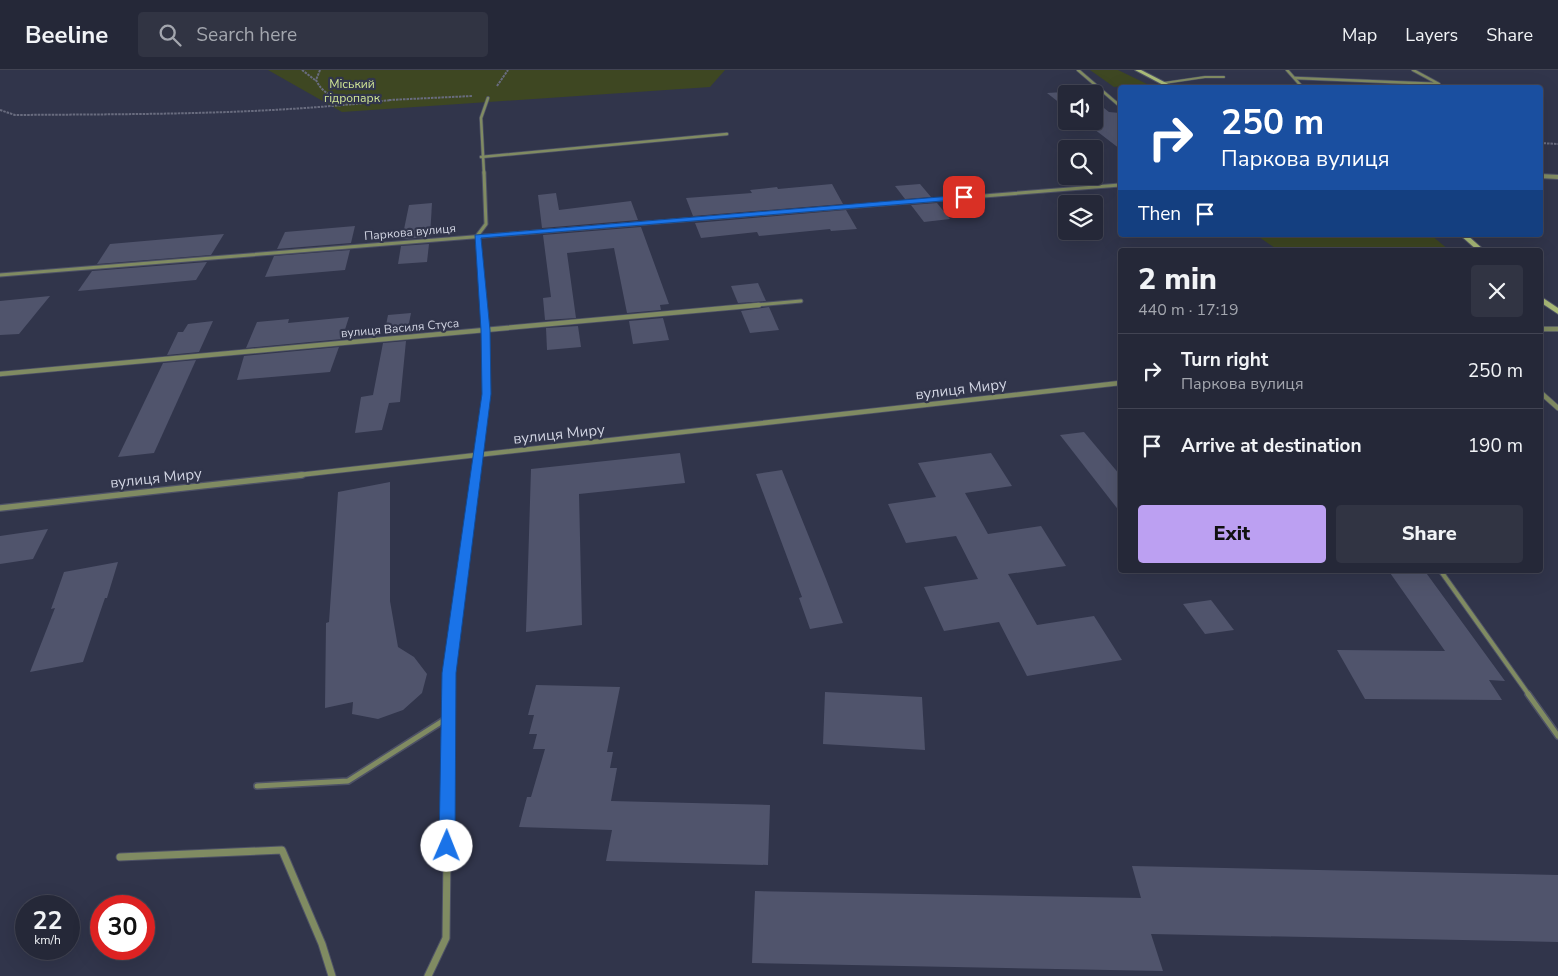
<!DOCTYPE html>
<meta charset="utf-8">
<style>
:root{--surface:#252838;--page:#313443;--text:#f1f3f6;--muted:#a3a6ae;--line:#424453;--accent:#bca0f2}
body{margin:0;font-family:"Nunito Sans",sans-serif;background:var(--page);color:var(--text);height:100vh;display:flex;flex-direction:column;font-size:19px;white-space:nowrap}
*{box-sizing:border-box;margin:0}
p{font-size:16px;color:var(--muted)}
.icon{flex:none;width:28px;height:28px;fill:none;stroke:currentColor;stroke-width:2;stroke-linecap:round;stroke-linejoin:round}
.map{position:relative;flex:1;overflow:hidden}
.drawer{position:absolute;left:1118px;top:178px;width:425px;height:325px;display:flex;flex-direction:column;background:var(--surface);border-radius:5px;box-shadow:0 5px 20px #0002,0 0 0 1px var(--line)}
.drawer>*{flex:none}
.guide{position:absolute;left:1118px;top:15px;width:425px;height:152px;border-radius:5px;box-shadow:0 5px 20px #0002,0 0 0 1px var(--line);background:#1a4fa0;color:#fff;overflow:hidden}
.tools{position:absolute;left:1058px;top:15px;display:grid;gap:10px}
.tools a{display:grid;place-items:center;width:45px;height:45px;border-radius:5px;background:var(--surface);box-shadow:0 5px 20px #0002,0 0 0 1px var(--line);font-size:25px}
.speed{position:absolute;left:15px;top:825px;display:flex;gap:10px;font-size:25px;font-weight:700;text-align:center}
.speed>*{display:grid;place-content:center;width:65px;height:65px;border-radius:50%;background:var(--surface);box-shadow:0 5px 20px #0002,0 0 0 1px var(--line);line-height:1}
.speed small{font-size:12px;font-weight:400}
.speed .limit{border:8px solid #d22;background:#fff;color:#111}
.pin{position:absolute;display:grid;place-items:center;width:42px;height:42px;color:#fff;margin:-21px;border-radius:10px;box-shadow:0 2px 8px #0006}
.me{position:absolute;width:55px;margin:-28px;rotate:1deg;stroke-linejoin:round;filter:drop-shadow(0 0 4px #0008)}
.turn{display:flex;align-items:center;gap:18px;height:105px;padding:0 20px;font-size:22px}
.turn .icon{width:65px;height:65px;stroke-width:2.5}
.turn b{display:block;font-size:35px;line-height:42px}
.then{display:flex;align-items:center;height:48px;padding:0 20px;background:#0003;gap:10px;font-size:19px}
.round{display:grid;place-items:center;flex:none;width:52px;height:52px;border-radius:5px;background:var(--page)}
.overview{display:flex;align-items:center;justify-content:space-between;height:85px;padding:0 20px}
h1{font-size:30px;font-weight:800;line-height:38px}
.primary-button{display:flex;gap:10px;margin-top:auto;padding:10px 20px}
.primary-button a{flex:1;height:58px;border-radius:5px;background:var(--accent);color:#111;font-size:20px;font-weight:800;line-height:58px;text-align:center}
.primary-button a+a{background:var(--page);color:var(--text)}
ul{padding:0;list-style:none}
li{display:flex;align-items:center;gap:15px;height:75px;padding:0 20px;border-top:1px solid var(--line)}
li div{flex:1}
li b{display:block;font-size:19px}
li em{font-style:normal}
header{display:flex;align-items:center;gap:30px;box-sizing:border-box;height:70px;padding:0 25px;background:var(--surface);border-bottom:1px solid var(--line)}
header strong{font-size:24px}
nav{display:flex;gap:28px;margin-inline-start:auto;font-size:18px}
.search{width:350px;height:45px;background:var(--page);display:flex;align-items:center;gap:12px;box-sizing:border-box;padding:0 18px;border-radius:5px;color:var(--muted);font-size:19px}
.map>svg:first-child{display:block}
</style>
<header>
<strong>Beeline</strong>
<div class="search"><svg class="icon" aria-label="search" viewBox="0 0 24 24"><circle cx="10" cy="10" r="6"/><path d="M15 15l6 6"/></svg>Search here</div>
<nav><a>Map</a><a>Layers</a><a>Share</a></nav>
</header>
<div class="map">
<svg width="1558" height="906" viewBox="0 0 1558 906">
<rect width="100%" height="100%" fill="#31354b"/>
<g fill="#3e4722">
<polygon points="268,0 725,0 710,17 342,42"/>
<polygon points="1090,0 1118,0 1147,14 1114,17"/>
<polygon points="1256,165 1431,165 1449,180 1278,180"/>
</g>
<g fill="#50546c">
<polygon points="1082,21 1086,24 1066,24 1066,38 1047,23"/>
<polygon points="1094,30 1109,42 1120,43 1120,79 1094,59"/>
<polygon points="832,114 843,134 693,146 686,128 752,123 750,120 777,117 778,119"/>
<polygon points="920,114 931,127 905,129 895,116"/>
<polygon points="556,123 559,140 631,131 638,150 542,158 538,125"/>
<polygon points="432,133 430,167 402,169 409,135"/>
<polygon points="937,133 950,149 924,152 911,135"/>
<polygon points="846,140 857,159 831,161 830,159 759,166 757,162 701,168 695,153"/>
<polygon points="355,156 351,173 277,179 285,162"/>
<polygon points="641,157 669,234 660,235 661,240 627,243 614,178 567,183 576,248 545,250 543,228 551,227 543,165"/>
<polygon points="224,164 211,185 97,194 110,174"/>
<polygon points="429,174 427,192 398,194 401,176"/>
<polygon points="350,180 345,200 265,207 274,186"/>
<polygon points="207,192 196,210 78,221 92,201"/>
<polygon points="758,213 766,231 738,233 731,216"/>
<polygon points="50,226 19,264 0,265 0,231"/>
<polygon points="769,237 779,260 750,263 741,241"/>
<polygon points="411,243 407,263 384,265 388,245"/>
<polygon points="349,247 342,269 246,278 257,252 289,249 288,253"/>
<polygon points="663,248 669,270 633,274 629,251"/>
<polygon points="213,251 199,282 167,285 178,262 183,262 188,254"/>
<polygon points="578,256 581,277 547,280 546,258"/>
<polygon points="406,271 400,332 389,333 382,360 355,363 361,327 373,325 383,273"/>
<polygon points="339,277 330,302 237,310 244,286"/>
<polygon points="196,290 154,383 118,387 163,293"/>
<polygon points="1084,362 1120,405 1120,442 1060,365"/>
<polygon points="680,383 685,413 579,424 582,555 526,562 531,399"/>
<polygon points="991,383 1012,416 965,423 988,464 1041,456 1066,496 1008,504 1037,555 1094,546 1122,590 1027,606 999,552 944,561 924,517 978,509 956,466 906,473 888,434 936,427 918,393"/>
<polygon points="782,400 826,509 843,553 810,559 799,528 802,527 756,404"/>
<polygon points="390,412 390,531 398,577 414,587 427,604 422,623 403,640 378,649 352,644 353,632 325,638 326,553 329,552 338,422"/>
<polygon points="48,459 33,489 0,494 0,466"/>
<polygon points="118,492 107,528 105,528 83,592 30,602 55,538 51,539 64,502"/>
<polygon points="1388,500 1424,500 1505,611 1489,610 1502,630 1365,629 1337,580 1445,581"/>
<polygon points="1211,530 1234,560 1205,564 1183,534"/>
<polygon points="536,615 620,617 607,682 613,682 610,698 617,698 611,731 770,735 768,795 606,791 612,760 519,757 527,727 531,727 545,679 533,679 537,664 529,664 534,645 528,645"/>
<polygon points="825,622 922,627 925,680 823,674"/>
<polygon points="1132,796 1558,805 1558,872 1151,864 1163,901 752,893 755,821 1141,828"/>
</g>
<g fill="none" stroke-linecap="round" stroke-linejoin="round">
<g stroke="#4e5266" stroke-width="3">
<polyline id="service-far2" points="1164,13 1205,7 1224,7"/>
</g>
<g stroke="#4e5266" stroke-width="6">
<polyline id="service-far1" points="1440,500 1529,625"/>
</g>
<g stroke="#4e5266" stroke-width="8">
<g id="service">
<polyline points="1528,624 1558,666"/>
<polyline points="257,716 348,711 449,647"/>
</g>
</g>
<g stroke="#4e5266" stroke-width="4">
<g id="minor-far4">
<polyline points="1078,0 1120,36"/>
<polyline points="1287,0 1303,18"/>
<polyline points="1295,8 1439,14 1413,0"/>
<polyline points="481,87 727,64"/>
<polyline points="484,104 481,48 488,28"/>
</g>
</g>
<g stroke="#4e5266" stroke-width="5">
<g id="minor-far3">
<polyline points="484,102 486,154 477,166 484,236"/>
<polyline points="0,205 1120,115"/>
<polyline points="746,236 801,231"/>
</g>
</g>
<g stroke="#4e5266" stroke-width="6">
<g id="minor-far2">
<polyline points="1540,259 1558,259"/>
<polyline points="0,304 759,235"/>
<polyline points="1540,322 1558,338"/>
<polyline points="290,406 1120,313"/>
<polyline points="476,406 487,324 484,235"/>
</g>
</g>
<g stroke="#4e5266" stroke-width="8">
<g id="minor-far1">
<polyline points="0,438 302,405"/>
<polyline points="449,625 449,603 476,405"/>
</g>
</g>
<g stroke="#4e5266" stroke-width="9">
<g id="minor">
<polyline points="120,787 282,780 322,874 332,906"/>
<polyline points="428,906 446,868 449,624"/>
</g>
</g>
<g stroke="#4e5266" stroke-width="2">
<polygon id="tertiary" points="1540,104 1558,105 1558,109 1540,108"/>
</g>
<g stroke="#4e5266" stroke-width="2">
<g id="secondary">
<polygon points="1135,0 1141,0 1176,18 1169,18"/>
<polygon points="1460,165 1467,165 1484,180 1477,180"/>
<polygon points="1540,226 1558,238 1558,244 1540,232"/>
</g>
</g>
<g stroke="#696c7f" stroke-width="2" stroke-dasharray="2.5 1" stroke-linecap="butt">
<polyline points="302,0 315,10"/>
<path d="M320,0l-4,10c11,23 37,21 59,20"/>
<polyline points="497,16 508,0"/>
<polyline points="389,30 472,26"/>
<path d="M0,40l15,5c126,-1 251,0 376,-15"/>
<polyline points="1540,73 1558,74"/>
</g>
<use href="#service-far2" stroke="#808b62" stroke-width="2"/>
<use href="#service-far1" stroke="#808b62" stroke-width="4"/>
<use href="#service" stroke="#808b62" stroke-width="5"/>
<use href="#minor-far4" stroke="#808b62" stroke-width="2.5"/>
<use href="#minor-far3" stroke="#808b62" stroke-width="3"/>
<use href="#minor-far2" stroke="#808b62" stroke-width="4.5"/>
<use href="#minor-far1" stroke="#808b62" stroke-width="5.5"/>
<use href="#minor" stroke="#808b62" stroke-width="7"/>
<use href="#tertiary" fill="#808b62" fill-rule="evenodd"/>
<use href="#secondary" fill="#aabb78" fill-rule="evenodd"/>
</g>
<polygon fill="#1a73e8" stroke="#114b97" points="964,125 967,129 481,168 490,260 491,324 456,603 455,776 453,781 447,783 442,781 439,776 442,603 482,324 481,260 475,165"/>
<g text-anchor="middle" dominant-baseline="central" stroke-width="4.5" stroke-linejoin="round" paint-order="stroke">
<g font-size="12" fill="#d0e595" stroke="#31354b">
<text x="352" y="14">Міський<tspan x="352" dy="14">гідропарк</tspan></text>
</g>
<g font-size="12" fill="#d1d4e2" stroke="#31354b">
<text transform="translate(410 162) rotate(-5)">Паркова вулиця</text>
<text transform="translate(400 258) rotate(-5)">вулиця Василя Стуса</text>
</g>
<g font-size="15" fill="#d1d4e2" stroke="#31354b">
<text transform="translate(961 319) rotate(-7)">вулиця Миру</text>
<text transform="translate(559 364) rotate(-6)">вулиця Миру</text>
<text transform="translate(156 408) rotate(-6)">вулиця Миру</text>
</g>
</g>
</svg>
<div class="tools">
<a><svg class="icon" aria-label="sound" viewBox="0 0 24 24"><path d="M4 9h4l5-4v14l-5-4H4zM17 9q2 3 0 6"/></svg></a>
<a><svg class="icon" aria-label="search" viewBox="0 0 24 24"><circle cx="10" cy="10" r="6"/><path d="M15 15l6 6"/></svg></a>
<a><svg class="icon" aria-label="layers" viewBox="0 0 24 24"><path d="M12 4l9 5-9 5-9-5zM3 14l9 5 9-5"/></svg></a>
</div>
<div class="speed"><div>22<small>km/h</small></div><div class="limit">30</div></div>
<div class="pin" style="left:964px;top:127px;background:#d93025"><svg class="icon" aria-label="arrive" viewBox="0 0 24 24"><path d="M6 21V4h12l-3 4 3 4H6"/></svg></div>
<svg class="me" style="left:447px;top:776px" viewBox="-20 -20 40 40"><circle r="19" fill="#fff"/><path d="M0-13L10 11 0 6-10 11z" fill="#1a73e8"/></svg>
<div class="guide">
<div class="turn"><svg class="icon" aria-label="right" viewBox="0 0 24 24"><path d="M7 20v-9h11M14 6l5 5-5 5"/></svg><div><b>250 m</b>Паркова вулиця</div></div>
<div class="then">Then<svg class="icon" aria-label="arrive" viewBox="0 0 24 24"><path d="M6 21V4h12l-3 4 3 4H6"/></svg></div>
</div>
<section class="drawer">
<div class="overview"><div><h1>2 min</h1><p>440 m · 17:19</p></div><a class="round"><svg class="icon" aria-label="close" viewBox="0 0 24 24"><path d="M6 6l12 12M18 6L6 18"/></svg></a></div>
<ul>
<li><svg class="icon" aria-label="right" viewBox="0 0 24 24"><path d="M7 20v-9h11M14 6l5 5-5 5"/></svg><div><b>Turn right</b><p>Паркова вулиця</p></div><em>250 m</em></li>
<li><svg class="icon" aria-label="arrive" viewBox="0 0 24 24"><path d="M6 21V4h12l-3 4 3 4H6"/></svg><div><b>Arrive at destination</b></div><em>190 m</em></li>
</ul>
<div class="primary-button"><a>Exit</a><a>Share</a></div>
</section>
</div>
